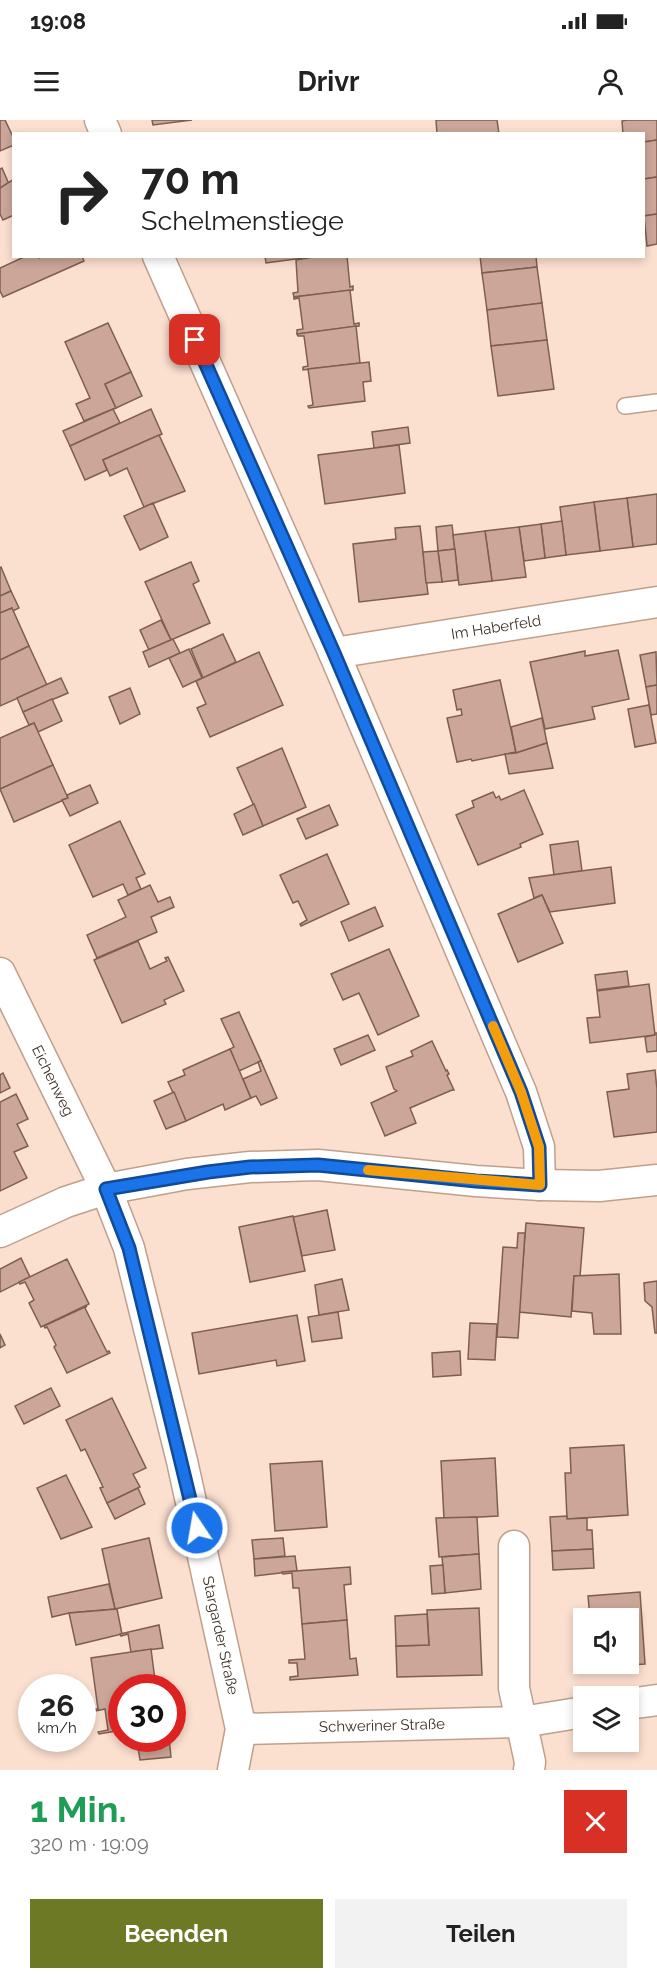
<!DOCTYPE html>
<html lang="de">
<meta charset="utf-8">
<style>
:root{--surface:#fff;--page:#f2f2f2;--text:#222;--muted:#767676;--accent:#6d7925}
body{margin:0;font-family:Raleway,sans-serif;background:var(--page);color:var(--text);height:100vh;display:flex;flex-direction:column;font-size:22px;white-space:nowrap}
*{box-sizing:border-box;margin:0}
p{font-size:20px;color:var(--muted)}
.icon{flex:none;width:33px;height:33px;fill:none;stroke:currentColor;stroke-width:2;stroke-linecap:round;stroke-linejoin:round}
.map{position:relative;height:1650px;overflow:hidden}
.details{display:flex;flex-direction:column;background:var(--surface);flex:1}
.details>*{flex:none}
.banner{position:absolute;left:12px;top:12px;width:633px;height:126px;border-radius:0px;box-shadow:0 3px 9px #0003;background:#fff;color:var(--text);overflow:hidden}
.buttons{position:absolute;left:573px;top:1488px;display:grid;gap:12px}
.buttons a{display:grid;place-items:center;width:66px;height:66px;border-radius:0px;background:var(--surface);box-shadow:0 3px 9px #0003;font-size:30px}
.speed{position:absolute;left:18px;top:1554px;display:flex;gap:12px;font-size:30px;font-weight:700;text-align:center}
.speed>*{display:grid;place-content:center;width:78px;height:78px;border-radius:50%;background:var(--surface);box-shadow:0 3px 9px #0003;line-height:1}
.speed small{font-size:15px;font-weight:400}
.speed .limit{border:9px solid #d22;background:#fff;color:#111}
.pin{position:absolute;display:grid;place-items:center;width:51px;height:51px;color:#fff;margin:-26px;border-radius:12px;box-shadow:0 3px 9px #0006}
.me{position:absolute;width:66px;margin:-33px;rotate:348deg;stroke-linejoin:round;filter:drop-shadow(0 0 4px #0008)}
.turn{display:flex;align-items:center;gap:21px;height:126px;padding:0 30px;font-size:27px}
.turn .icon{width:78px;height:78px;stroke-width:2.5}
.turn b{display:block;font-size:42px;line-height:51px}
.round{display:grid;place-items:center;flex:none;width:63px;height:63px;border-radius:0px;background:var(--page)}
.head{display:flex;align-items:center;justify-content:space-between;height:102px;padding:0 30px}
h1{font-size:36px;font-weight:700;line-height:45px;color:#1e9e55}
.action{display:flex;gap:12px;margin-top:auto;padding:12px 30px}
.action a{flex:1;height:69px;border-radius:0px;background:var(--accent);color:#fff;font-size:24px;font-weight:700;line-height:69px;text-align:center}
.action a+a{background:var(--page);color:var(--text)}
.status{display:flex;justify-content:space-between;align-items:center;height:42px;padding:0 30px;background:var(--surface);direction:ltr}
.status svg{height:16px;fill:currentColor}
header{display:flex;justify-content:space-between;align-items:center;height:78px;padding:0 30px;background:var(--surface);font-size:27px;font-weight:700}
.map>svg:first-child{display:block}
</style>
<div class="status"><b>19:08</b><svg viewBox="0 0 49 12"><path d="M0 12V9h3v3zM5 12V6h3v6zM10 12V3h3v9zM15 12V0h3v12zM26 1h20v11H26zM47 4h2v5h-2z"/></svg></div>
<header><svg class="icon" aria-label="menu" viewBox="0 0 24 24"><path d="M4 6h16M4 12h16M4 18h16"/></svg>Drivr<svg class="icon" aria-label="person" viewBox="0 0 24 24"><circle cx="12" cy="8" r="4"/><path d="M4 21q1-7 8-7t8 7"/></svg></header>
<div class="map">
<svg width="657" height="1650" viewBox="0 0 657 1650">
<rect width="100%" height="100%" fill="#fbdfcf"/>
<g fill="#cba699" stroke="#7f5e52" stroke-width="1.5">
<polygon points="0,0 5,0 14,19 14,25 0,31"/>
<polygon points="152,0 192,0 153,5"/>
<polygon points="436,0 497,0 499,14 437,14"/>
<polygon points="627,0 657,0 657,20 644,22 644,14 623,14 622,1"/>
<polygon points="657,20 657,57 644,59 644,22"/>
<polygon points="2,48 9,64 0,68 0,49"/>
<polygon points="657,57 657,94 644,96 644,59"/>
<polygon points="14,59 14,95 3,100 0,94 0,68"/>
<polygon points="657,94 657,124 647,126 644,96"/>
<polygon points="26,136 38,136 39,138 43,136 82,136 84,141 3,177 0,171 0,148"/>
<polygon points="265,136 319,136 266,143"/>
<polygon points="319,136 347,136 350,167 353,166 353,170 294,177 293,173 298,172 296,140"/>
<polygon points="480,136 536,136 537,147 482,153"/>
<polygon points="537,147 542,183 487,190 482,153"/>
<polygon points="350,170 354,204 359,203 359,206 297,214 297,210 303,209 299,178 294,179 294,177"/>
<polygon points="542,183 547,220 491,226 487,190"/>
<polygon points="108,203 131,252 105,264 116,288 84,301 76,284 90,278 65,222"/>
<polygon points="356,206 360,243 303,250 303,247 308,246 304,216 298,216 297,214"/>
<polygon points="547,220 554,269 498,276 491,226"/>
<polygon points="369,242 371,261 363,262 365,281 309,288 308,286 313,285 308,249"/>
<polygon points="131,252 142,276 116,288 105,264"/>
<polygon points="113,289 120,303 70,326 63,311"/>
<polygon points="151,289 162,314 103,340 107,350 85,360 70,326"/>
<polygon points="408,307 410,323 374,328 372,312"/>
<polygon points="159,315 185,371 144,387 127,348 110,356 103,340"/>
<polygon points="399,325 405,373 325,384 318,335"/>
<polygon points="657,374 657,424 633,427 627,378"/>
<polygon points="627,378 633,427 600,431 594,382"/>
<polygon points="594,382 600,431 566,435 560,387"/>
<polygon points="153,383 168,417 140,430 124,396"/>
<polygon points="562,401 566,435 545,438 541,404"/>
<polygon points="541,404 545,438 524,441 519,407"/>
<polygon points="452,405 455,429 438,431 436,407"/>
<polygon points="420,406 428,474 359,482 353,424 396,419 395,408"/>
<polygon points="519,407 526,457 492,461 485,411"/>
<polygon points="485,411 492,461 459,465 453,415"/>
<polygon points="455,429 458,460 442,462 438,431"/>
<polygon points="438,431 442,462 426,463 423,432"/>
<polygon points="191,442 199,461 193,464 210,503 171,520 145,462"/>
<polygon points="1,447 11,471 0,476 0,448"/>
<polygon points="11,471 19,488 13,491 12,488 0,493 0,476"/>
<polygon points="12,488 29,526 0,540 0,493"/>
<polygon points="161,500 171,520 149,530 140,510"/>
<polygon points="223,514 236,542 203,558 191,529"/>
<polygon points="173,519 180,533 149,547 143,532"/>
<polygon points="29,526 47,565 0,586 0,540"/>
<polygon points="189,529 202,558 183,567 169,538"/>
<polygon points="618,530 629,579 592,587 595,599 545,609 530,542 585,531 585,536"/>
<polygon points="259,532 283,585 210,617 197,588 206,584 196,561"/>
<polygon points="656,532 657,565 646,567 640,535"/>
<polygon points="61,558 68,573 23,592 17,578"/>
<polygon points="500,560 516,632 472,641 471,639 457,642 447,598 462,595 461,589 457,590 453,570"/>
<polygon points="657,565 657,594 651,595 646,567"/>
<polygon points="130,568 140,594 120,604 109,577"/>
<polygon points="52,579 62,601 38,612 34,603 29,605 23,592"/>
<polygon points="649,585 656,623 635,627 628,589"/>
<polygon points="542,598 547,623 516,633 511,607"/>
<polygon points="34,603 53,645 0,669 0,618"/>
<polygon points="547,623 553,648 509,654 505,634 516,633"/>
<polygon points="282,628 306,687 263,706 237,648"/>
<polygon points="53,645 68,678 14,702 0,669"/>
<polygon points="90,665 98,683 70,696 62,680 68,678 67,675"/>
<polygon points="524,670 543,714 520,724 521,727 478,745 456,695 474,687 472,681 493,672 496,678 499,676 501,680"/>
<polygon points="254,684 263,706 243,715 234,694"/>
<polygon points="329,685 338,705 306,719 297,699"/>
<polygon points="120,701 145,754 136,758 141,769 128,775 123,764 93,777 69,725"/>
<polygon points="578,721 582,751 554,755 550,725"/>
<polygon points="327,734 349,784 301,806 300,804 307,800 298,781 293,783 280,755"/>
<polygon points="611,747 615,783 550,792 542,775 534,778 529,758"/>
<polygon points="150,765 158,782 170,777 174,787 151,797 157,812 97,838 87,815 126,797 118,780"/>
<polygon points="542,775 563,823 518,842 498,794"/>
<polygon points="375,787 383,806 349,821 341,802"/>
<polygon points="138,821 150,849 167,841 165,838 168,837 184,871 164,880 166,884 122,903 94,840"/>
<polygon points="389,829 419,896 378,915 359,873 343,880 331,854"/>
<polygon points="627,851 629,866 597,870 595,855"/>
<polygon points="649,864 655,915 590,923 587,898 600,897 597,871"/>
<polygon points="239,892 261,941 239,951 230,929 234,927 221,899"/>
<polygon points="655,913 657,913 657,931 647,932 645,917 655,915"/>
<polygon points="368,915 375,930 341,945 334,929"/>
<polygon points="432,921 446,951 447,950 449,954 447,955 454,970 452,970 410,988 416,1003 385,1016 371,983 397,971 394,969 386,947 413,936 411,931"/>
<polygon points="230,929 251,978 225,990 223,984 186,1001 168,962 185,955 183,950"/>
<polygon points="261,941 277,978 261,985 256,976 251,978 243,959 261,951 258,942"/>
<polygon points="655,950 657,969 657,1012 614,1017 607,972 629,969 627,954"/>
<polygon points="3,953 10,968 0,973 0,955"/>
<polygon points="174,972 186,1001 166,1009 154,981"/>
<polygon points="16,974 28,999 17,1004 28,1026 14,1032 27,1058 0,1071 0,982"/>
<polygon points="327,1090 335,1130 302,1136 293,1097"/>
<polygon points="293,1096 305,1151 250,1162 239,1107"/>
<polygon points="526,1103 584,1108 580,1156 574,1156 571,1197 519,1192"/>
<polygon points="518,1113 525,1113 518,1218 497,1217 503,1127 517,1128"/>
<polygon points="21,1138 30,1157 0,1172 0,1149"/>
<polygon points="67,1139 89,1184 41,1207 29,1183 34,1180 25,1162 20,1164 19,1162"/>
<polygon points="619,1154 621,1214 594,1214 592,1193 572,1191 574,1156"/>
<polygon points="342,1159 349,1190 319,1195 315,1165"/>
<polygon points="657,1161 657,1213 655,1213 652,1187 645,1181 644,1163"/>
<polygon points="87,1186 85,1188 107,1232 109,1231 110,1233 67,1253 54,1227 56,1225 47,1207 45,1208 44,1206"/>
<polygon points="338,1192 342,1218 312,1222 308,1197"/>
<polygon points="297,1195 305,1241 277,1246 276,1240 199,1254 192,1213"/>
<polygon points="470,1203 497,1204 495,1240 468,1239"/>
<polygon points="0,1214 5,1225 0,1228"/>
<polygon points="460,1231 461,1255 433,1257 432,1233"/>
<polygon points="51,1268 60,1286 24,1304 15,1286"/>
<polygon points="112,1278 146,1348 133,1354 140,1367 107,1383 100,1368 103,1367 85,1329 81,1331 66,1300"/>
<polygon points="624,1325 628,1395 567,1399 565,1353 571,1353 570,1328"/>
<polygon points="495,1338 498,1396 444,1399 441,1341"/>
<polygon points="322,1341 327,1407 275,1411 270,1344"/>
<polygon points="66,1355 92,1407 61,1419 37,1368"/>
<polygon points="138,1368 145,1384 115,1399 107,1383"/>
<polygon points="567,1396 567,1399 587,1398 587,1410 592,1410 593,1429 552,1431 550,1397"/>
<polygon points="477,1397 479,1434 439,1437 436,1398"/>
<polygon points="149,1418 162,1478 115,1489 102,1429"/>
<polygon points="283,1418 285,1436 254,1439 252,1420"/>
<polygon points="593,1429 594,1448 553,1450 552,1431"/>
<polygon points="479,1434 481,1469 445,1473 442,1437"/>
<polygon points="295,1436 297,1451 255,1456 254,1439"/>
<polygon points="443,1445 445,1473 432,1474 430,1446"/>
<polygon points="350,1447 351,1464 344,1465 347,1500 302,1504 299,1468 293,1468 292,1453 283,1454 282,1452"/>
<polygon points="109,1464 115,1489 69,1493 52,1497 48,1477"/>
<polygon points="640,1472 645,1544 593,1547 593,1544 628,1544 628,1498 590,1498 588,1476"/>
<polygon points="479,1488 482,1555 397,1557 396,1526 429,1525 427,1490"/>
<polygon points="117,1489 122,1514 76,1525 69,1493"/>
<polygon points="427,1494 429,1525 396,1526 395,1496"/>
<polygon points="347,1500 350,1539 356,1538 358,1555 290,1560 290,1557 298,1556 297,1543 289,1543 289,1540 305,1539 302,1504"/>
<polygon points="159,1505 163,1528 131,1532 128,1514 121,1516 120,1514"/>
<polygon points="151,1529 156,1568 122,1568 122,1610 99,1614 98,1612 108,1610 105,1589 96,1591 95,1589 98,1589 91,1538"/>
<polygon points="157,1618 169,1618 171,1637 140,1640 137,1621"/>
</g>
<g fill="none" stroke-linecap="round" stroke-linejoin="round">
<g stroke="#c09f8c" stroke-width="18">
<polyline id="lane" points="625,286 657,282"/>
</g>
<g stroke="#c09f8c" stroke-width="33">
<g id="street">
<polyline points="100,0 106,14"/>
<polyline points="158,136 334,533 521,972 539,1027 540,1065"/>
<path id="s1" d="M334,533l323,-51"/>
<path id="s2" d="M0,853l106,216 23,59 53,213 59,268 -8,41"/>
<polyline points="0,1112 66,1082 106,1069 187,1054 250,1047 318,1045 476,1061 540,1065 599,1066 657,1060"/>
<polyline points="514,1426 514,1568 530,1642 529,1650"/>
<polyline points="628,1584 657,1580"/>
<path id="s3" d="M241,1609l281,-7 62,-10"/>
</g>
</g>
<use href="#lane" stroke="#fff" stroke-width="15"/>
<use href="#street" stroke="#fff" stroke-width="30"/>
</g>
<g fill="none" stroke-linecap="round" stroke-linejoin="round">
<g stroke="#114b97" stroke-width="15">
<polyline id="route" points="195,220 334,533 521,972 539,1027 540,1065 476,1061 318,1045 250,1047 208,1052 106,1069 129,1128 197,1408"/>
</g>
<use href="#route" stroke="#1a73e8" stroke-width="10"/>
<polyline stroke="#f59e0b" stroke-width="10" points="368,1050 540,1065 539,1027 521,972 493,906"/>
</g>
<g text-anchor="middle" dominant-baseline="central" stroke-width="4.5" stroke-linejoin="round" paint-order="stroke">
<g font-size="15" fill="#3e3129" stroke="#fdefe7">
<text stroke="none"><textPath href="#s1" startOffset="164">Im Haberfeld</textPath></text>
<text stroke="none"><textPath href="#s2" startOffset="120">Eichenweg</textPath></text>
<text stroke="none"><textPath href="#s2" startOffset="702">Stargarder Straße</textPath></text>
<text stroke="none"><textPath href="#s3" startOffset="141">Schweriner Straße</textPath></text>
</g>
</g>
</svg>
<div class="buttons">
<a><svg class="icon" aria-label="sound" viewBox="0 0 24 24"><path d="M4 9h4l5-4v14l-5-4H4zM17 9q2 3 0 6"/></svg></a>
<a><svg class="icon" aria-label="layers" viewBox="0 0 24 24"><path d="M12 4l9 5-9 5-9-5zM3 14l9 5 9-5"/></svg></a>
</div>
<div class="speed"><div>26<small>km/h</small></div><div class="limit">30</div></div>
<div class="pin" style="left:195px;top:220px;background:#d93025"><svg class="icon" aria-label="arrive" viewBox="0 0 24 24"><path d="M6 21V4h12l-3 4 3 4H6"/></svg></div>
<svg class="me" style="left:197px;top:1408px" viewBox="-20 -20 40 40"><circle r="17" fill="#1a73e8" stroke="#fff" stroke-width="3"/><path d="M0-11L8 9 0 5-8 9z" fill="#fff"/></svg>
<div class="banner">
<div class="turn"><svg class="icon" aria-label="right" viewBox="0 0 24 24"><path d="M7 20v-9h11M14 6l5 5-5 5"/></svg><div><b>70 m</b>Schelmenstiege</div></div>
</div>
</div>
<section class="details">
<div class="head"><div><h1>1 Min.</h1><p>320 m · 19:09</p></div><a class="round" style="background:#d93025;color:#fff"><svg class="icon" aria-label="close" viewBox="0 0 24 24"><path d="M6 6l12 12M18 6L6 18"/></svg></a></div>
<div class="action"><a>Beenden</a><a>Teilen</a></div>
</section>
